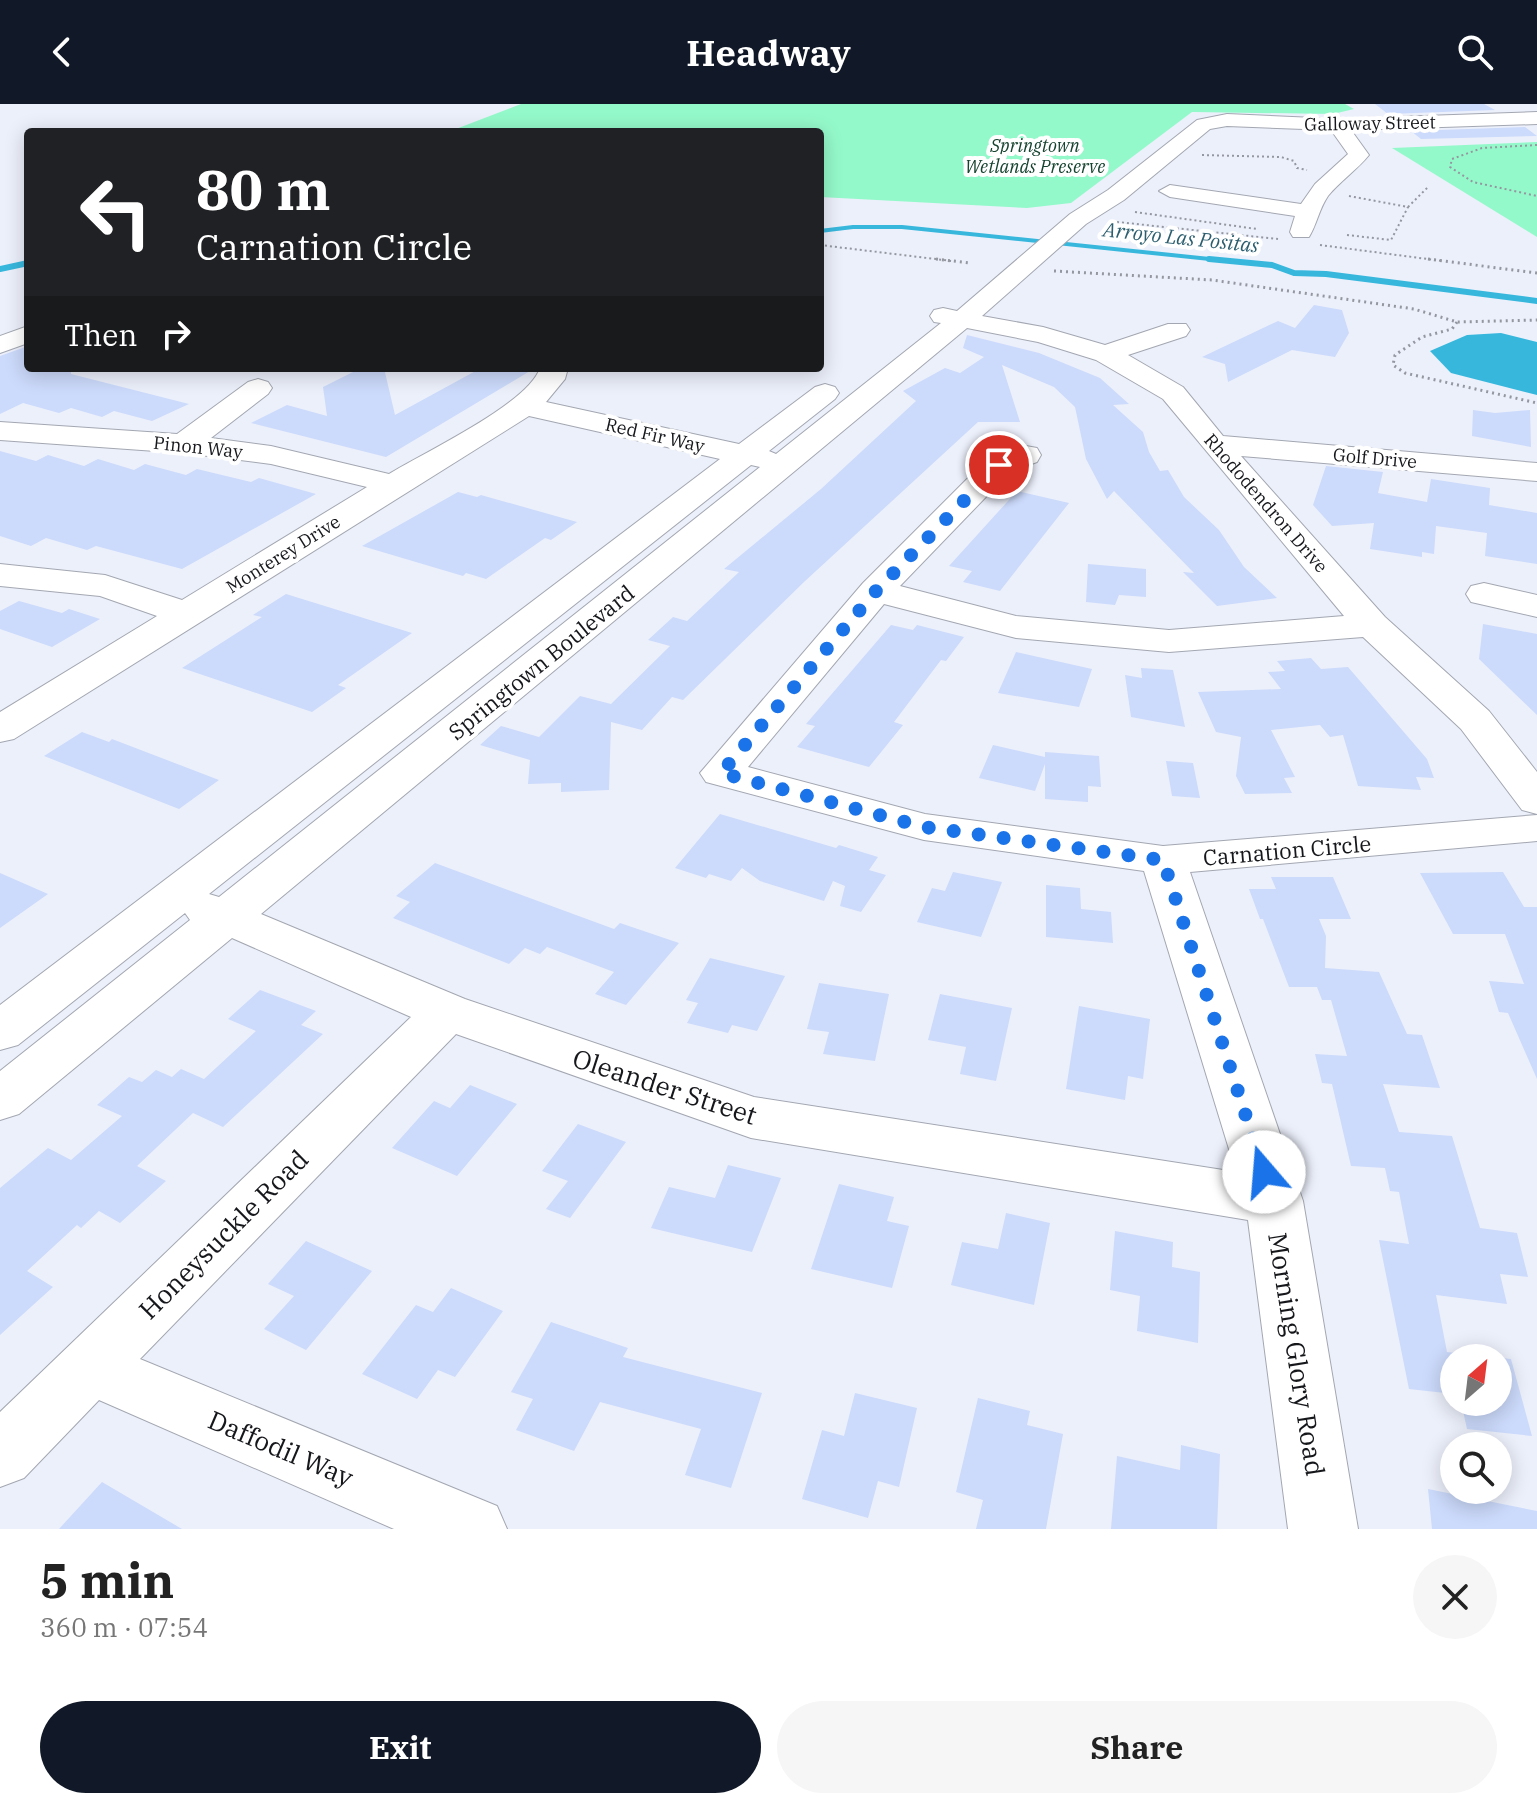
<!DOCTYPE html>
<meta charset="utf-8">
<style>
:root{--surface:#fff;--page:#f6f6f6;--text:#222;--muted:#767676;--accent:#111827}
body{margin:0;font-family:"IBM Plex Serif",serif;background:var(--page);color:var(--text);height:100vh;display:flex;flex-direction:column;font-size:30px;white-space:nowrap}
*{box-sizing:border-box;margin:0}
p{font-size:26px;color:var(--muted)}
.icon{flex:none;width:44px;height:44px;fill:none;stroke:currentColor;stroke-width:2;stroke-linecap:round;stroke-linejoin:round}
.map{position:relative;height:1425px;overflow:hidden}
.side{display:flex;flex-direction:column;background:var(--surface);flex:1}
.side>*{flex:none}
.banner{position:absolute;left:24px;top:24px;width:800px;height:244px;border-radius:8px;box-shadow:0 4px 20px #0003;background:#202124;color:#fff;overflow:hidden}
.needle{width:52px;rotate:28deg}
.controls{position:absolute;left:1440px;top:1240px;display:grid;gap:16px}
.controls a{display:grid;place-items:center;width:72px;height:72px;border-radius:50%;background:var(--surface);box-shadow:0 4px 20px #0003;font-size:40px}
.pin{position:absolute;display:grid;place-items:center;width:68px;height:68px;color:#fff;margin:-34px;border:4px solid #fff;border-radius:50%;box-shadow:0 2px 8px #0007}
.me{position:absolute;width:88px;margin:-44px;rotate:342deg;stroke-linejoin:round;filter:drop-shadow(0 0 6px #0008)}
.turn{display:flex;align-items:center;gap:28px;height:168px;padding:0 40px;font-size:36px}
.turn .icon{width:104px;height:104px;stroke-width:2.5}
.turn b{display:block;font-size:56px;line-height:68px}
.then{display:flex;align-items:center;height:76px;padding:0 40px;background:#0003;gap:16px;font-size:30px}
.round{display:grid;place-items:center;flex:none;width:84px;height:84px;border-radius:42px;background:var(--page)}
.head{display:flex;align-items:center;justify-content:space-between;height:136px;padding:0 40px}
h1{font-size:48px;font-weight:700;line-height:60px}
.button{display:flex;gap:16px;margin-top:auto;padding:16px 40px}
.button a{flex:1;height:92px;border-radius:48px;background:var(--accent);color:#fff;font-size:32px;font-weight:700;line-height:92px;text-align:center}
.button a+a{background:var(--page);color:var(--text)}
header{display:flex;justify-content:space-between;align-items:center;height:104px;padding:0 40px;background:var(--accent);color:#fff;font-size:36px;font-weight:700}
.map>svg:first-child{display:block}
</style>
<header><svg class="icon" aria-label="back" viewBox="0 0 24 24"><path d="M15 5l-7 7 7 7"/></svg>Headway<svg class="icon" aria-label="search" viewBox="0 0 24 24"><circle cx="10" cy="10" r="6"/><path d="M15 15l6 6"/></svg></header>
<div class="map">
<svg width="1537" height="1425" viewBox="0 0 1537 1425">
<rect width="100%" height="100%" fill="#ecf0fb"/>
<g fill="#94f9ca">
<polygon points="521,0 1345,0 1354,5 1333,10 1192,8 1071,99 1027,104 820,93 820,28 448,28"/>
<polygon points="1537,38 1537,133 1392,44"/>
</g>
<polygon fill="#38b7dd" points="1501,229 1537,238 1537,291 1451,269 1430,247 1467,231"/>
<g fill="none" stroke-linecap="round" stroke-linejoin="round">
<polyline stroke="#38b7dd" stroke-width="4" points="820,127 853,123 902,123 1229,157"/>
<g stroke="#38b7dd" stroke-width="6">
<polyline points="1209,155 1272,161 1294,169 1326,170 1537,197"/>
<polyline points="0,165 28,159"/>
</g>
</g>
<g fill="#ccdafb">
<polygon points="1375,0 1484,0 1495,6 1388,10"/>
<polygon points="1525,23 1537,32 1421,35 1411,27"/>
<polygon points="1314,201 1342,206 1349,229 1335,253 1292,246 1228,278 1225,260 1202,253 1278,217 1295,224"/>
<polygon points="967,231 1039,249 1100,274 1129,300 1113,301 1143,328 1149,348 1160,367 1168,366 1184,393 1219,426 1244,463 1277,494 1217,502 1183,468 1194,469 1114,387 1107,395 1086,355 1075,303 1054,283 1002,261 1020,318 978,318 804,478 683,596 672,593 642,626 611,618 609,686 561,688 561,679 528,680 530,656 480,641 501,622 539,633 580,592 611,600 670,542 648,536 673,513 687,517 739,468 724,465 821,385 916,297 903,287 945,264 960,269 984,253 963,244"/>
<polygon points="28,242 28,264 71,264 71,270 189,300 152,317 114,307 102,313 71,304 59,309 23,299 0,310 0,252"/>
<polygon points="361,264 384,264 395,311 481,264 535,264 386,353 251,319 287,301 327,312 323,283"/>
<polygon points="1473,306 1495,309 1530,306 1531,343 1472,332"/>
<polygon points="0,347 36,357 48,351 84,362 98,355 134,366 145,360 186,371 197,365 251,378 259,374 316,390 182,465 96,442 87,446 46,434 31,442 0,432"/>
<polygon points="1326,362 1383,368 1378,389 1427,398 1431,375 1490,384 1489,401 1537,409 1537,460 1485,452 1487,429 1436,422 1434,450 1422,448 1422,453 1370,445 1374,419 1332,422 1313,401"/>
<polygon points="1017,387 1069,399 1000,487 963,478 972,467 949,462"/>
<polygon points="458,388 477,393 481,391 577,418 551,436 545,434 486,475 466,469 463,472 362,442"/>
<polygon points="1088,460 1146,465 1146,493 1119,491 1115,501 1086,498"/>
<polygon points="286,490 412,529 338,581 346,584 312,608 182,564 262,513 253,511"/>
<polygon points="19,497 62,509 69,505 100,515 52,543 0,525 0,507"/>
<polygon points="1483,520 1537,530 1537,611 1479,555"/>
<polygon points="891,521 913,526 917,521 964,533 946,557 941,556 894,618 903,621 869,663 797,643 815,622 806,620"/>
<polygon points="1016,548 1092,565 1079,603 998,589"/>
<polygon points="1311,554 1321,565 1348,563 1427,655 1434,674 1416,673 1421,686 1358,682 1343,631 1330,633 1320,621 1271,626 1295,673 1284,674 1292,689 1245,690 1236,672 1241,633 1216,628 1198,588 1281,585 1268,568 1285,567 1277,557"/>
<polygon points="1141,564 1173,566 1185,623 1131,613 1125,571 1142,574"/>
<polygon points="82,628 109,638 112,635 219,676 179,705 44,652"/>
<polygon points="993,641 1045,653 1045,648 1099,652 1101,683 1088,682 1088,698 1045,695 1045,660 1035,687 979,674"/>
<polygon points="1166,657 1193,659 1200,694 1172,692"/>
<polygon points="720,710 836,744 839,741 878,753 869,766 886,771 861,808 840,802 845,782 833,777 824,797 760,777 742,764 731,777 709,770 706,774 675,764"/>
<polygon points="435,759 614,825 620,819 679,839 626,901 595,890 614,868 547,843 540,850 525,844 509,860 393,814 410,798 396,792"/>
<polygon points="953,768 1002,778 981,833 917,818 932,784 945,787"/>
<polygon points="1503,768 1524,803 1537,803 1537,975 1508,909 1499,908 1489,877 1524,880 1505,830 1453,830 1420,769"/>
<polygon points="0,769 48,790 0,824"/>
<polygon points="1271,773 1333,773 1351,815 1319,815 1326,832 1325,864 1379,868 1407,930 1422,931 1440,984 1383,980 1399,1028 1452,1032 1480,1124 1517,1129 1528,1173 1500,1170 1507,1200 1436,1191 1447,1248 1511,1255 1532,1332 1467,1325 1461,1298 1498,1298 1498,1254 1454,1254 1454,1290 1409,1285 1379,1136 1409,1140 1399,1088 1390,1087 1385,1064 1351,1062 1332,980 1322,979 1315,950 1347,952 1331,896 1322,896 1317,883 1289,883 1263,815 1260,815 1249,785 1276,785"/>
<polygon points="1046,781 1080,784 1081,805 1111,808 1113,839 1046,833"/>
<polygon points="710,854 785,872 757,927 732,921 728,929 687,919 698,899 686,896"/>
<polygon points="819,879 889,890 875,957 823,950 829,928 807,925"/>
<polygon points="260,886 316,907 301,921 323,930 223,1023 193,1009 137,1062 166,1077 120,1119 99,1107 81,1124 77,1121 27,1167 53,1183 0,1231 0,1084 48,1044 71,1056 122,1012 97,1001 129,973 142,978 156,966 172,973 181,965 204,975 256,927 228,915"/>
<polygon points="940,890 1012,904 996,977 960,970 966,943 928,936"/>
<polygon points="1079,902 1150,915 1143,975 1128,972 1125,996 1066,985"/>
<polygon points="470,981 517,1000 457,1072 392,1044 434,997 450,1004"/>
<polygon points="578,1020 626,1038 570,1114 546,1105 568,1077 542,1067"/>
<polygon points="728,1061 781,1074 752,1148 651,1124 669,1083 715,1094"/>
<polygon points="839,1080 894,1093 887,1117 909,1122 892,1184 811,1165"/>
<polygon points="1006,1109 1050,1119 1034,1201 951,1181 962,1138 998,1145"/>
<polygon points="1115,1127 1173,1138 1172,1163 1200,1168 1198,1239 1137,1227 1140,1192 1110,1186"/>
<polygon points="306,1137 372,1167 306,1246 264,1225 294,1192 268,1180"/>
<polygon points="451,1184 503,1207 455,1273 438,1266 417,1295 362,1270 416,1201 433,1208"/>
<polygon points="551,1218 628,1244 623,1253 762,1289 731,1384 685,1371 701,1325 600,1298 574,1347 516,1326 533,1295 511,1288"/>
<polygon points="855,1289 917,1304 899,1383 878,1377 868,1414 802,1395 822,1326 844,1332"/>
<polygon points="978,1294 1030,1307 1027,1321 1063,1330 1046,1425 976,1425 983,1396 956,1388"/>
<polygon points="1181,1341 1220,1350 1217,1425 1111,1425 1117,1352 1180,1366"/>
<polygon points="102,1378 182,1425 59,1425"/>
<polygon points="1428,1385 1537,1407 1537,1425 1432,1425"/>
</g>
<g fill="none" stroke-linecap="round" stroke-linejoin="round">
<g stroke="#a3a7b1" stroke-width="2">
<g id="minor">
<path d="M1537,8v12l-186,6 18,25c-12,15 -29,26 -41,41 -9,13 -11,28 -19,41h-16l-3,-5 5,-16 -125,-19 -11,-6 11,-6 131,19 14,-20 33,-30 -17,-24 -104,-4 -17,3 -86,71 -38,24 -104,92 61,11 62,18 63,-21h18l4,6 -4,6 -58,19 55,32 40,49 314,27v18l-296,-25 144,161 104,94 48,61v42l-15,-4 -61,-81 -98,-92 -194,15 -153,-14 -132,-34 -136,163 177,47 238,32 374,-31v26l-347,31 113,329 55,328h-70l-40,-309 -497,-82 -295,-104 -316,325 357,147 10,23h-113l-295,-129 -75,78 -24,9v-75l411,-395 -179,-79 -213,176 -19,6v-49l190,-151 -5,-7 -167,132 -18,5v-45l720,-546 -191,-43 -515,323 -14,3v-30l157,-96 -57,-20 -100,-10v-22l105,11 77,25 185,-113 -96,-23 -87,-11 -184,-13v-18l177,12 71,-52 10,-3 10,3 4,6 -4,6 -57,44 60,8 118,28c36,-22 139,-70 151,-106h28l-3,11 -19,23 193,42 76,-57 10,-3 10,3 4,6 -4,6 -66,52 7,3 165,-131 -7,-1 -4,-6 4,-6 9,-2 14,3 113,-97 38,-24 89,-70 30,-6 110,5zM967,224l71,14 58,18 67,39 181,217 -175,14 -153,-14 -116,-30 110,-114 27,-10 4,-7 -4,-7 -11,-2 -38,12 -125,125 -163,190 6,9 218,58 220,31 92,301 -482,-75 -289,-98 -204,-85zM751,361l9,2 -541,430 -10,-3z"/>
<polygon points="28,222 28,239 0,249 0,232"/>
<polygon points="1484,479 1537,491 1537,513 1471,498 1466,490 1471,482"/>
</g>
</g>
<g stroke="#94979f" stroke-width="2" stroke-dasharray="2 3" stroke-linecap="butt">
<polyline points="1537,41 1482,44 1452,55 1450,63 1473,78 1537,92"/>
<polyline points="1202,51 1281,53 1294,57 1297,64 1307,66"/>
<polyline points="1349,92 1408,103 1429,82"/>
<polyline points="1135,108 1257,125"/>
<polyline points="1117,118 1278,135"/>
<polyline points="1347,131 1391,136 1408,103"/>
<polyline points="820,141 952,157"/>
<polyline points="1320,141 1443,157"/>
</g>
<g stroke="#94979f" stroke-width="3" stroke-dasharray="2 4" stroke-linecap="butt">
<polyline points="936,155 970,159"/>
<polyline points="1428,155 1537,169"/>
<polyline points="1054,167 1212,176 1414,205 1457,218 1537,216"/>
<polyline points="1457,218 1452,225 1422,233 1395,251 1393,261 1405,269 1537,299"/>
</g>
<use href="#minor" fill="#fff" fill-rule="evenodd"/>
</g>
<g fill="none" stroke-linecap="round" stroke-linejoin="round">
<polyline stroke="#1a73e8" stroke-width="14" stroke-dasharray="0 25.2" points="999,361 876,487 721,669 924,723 1163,756 1264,1068"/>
</g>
<g text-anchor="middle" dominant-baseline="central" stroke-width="8" stroke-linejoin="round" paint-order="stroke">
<g font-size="18" fill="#16171b" stroke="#fff">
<text transform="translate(1370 19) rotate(-1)">Galloway Street</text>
<text transform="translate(655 331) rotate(13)">Red Fir Way</text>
<text transform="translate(198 343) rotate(6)">Pinon Way</text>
<text transform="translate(1375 354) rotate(5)">Golf Drive</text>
<text transform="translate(1266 399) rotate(49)">Rhododendron Drive</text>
<text transform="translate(283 450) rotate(-32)">Monterey Drive</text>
</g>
<g font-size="18" font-style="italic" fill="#164330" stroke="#fff">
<text x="1035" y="41">Springtown<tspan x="1035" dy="21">Wetlands Preserve</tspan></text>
</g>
<g font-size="20" font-style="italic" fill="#2c5e6f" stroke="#fff">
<text transform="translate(1181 133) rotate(6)">Arroyo Las Positas</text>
</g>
<g font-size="22" fill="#16171b" stroke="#fff">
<text transform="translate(541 558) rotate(-39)">Springtown Boulevard</text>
<text transform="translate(1287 746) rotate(-5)">Carnation Circle</text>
</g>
<g font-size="26" fill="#16171b" stroke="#fff">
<text transform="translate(665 982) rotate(18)">Oleander Street</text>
<text transform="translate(223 1130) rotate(-45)">Honeysuckle Road</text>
<text transform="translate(1297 1250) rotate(81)">Morning Glory Road</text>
<text transform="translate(281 1344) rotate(23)">Daffodil Way</text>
</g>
</g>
</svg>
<div class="controls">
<a><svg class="needle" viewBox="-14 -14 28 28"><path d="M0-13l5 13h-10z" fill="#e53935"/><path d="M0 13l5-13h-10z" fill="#767676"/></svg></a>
<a><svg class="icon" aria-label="search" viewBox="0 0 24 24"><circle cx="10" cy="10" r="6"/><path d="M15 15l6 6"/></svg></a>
</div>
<div class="pin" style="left:999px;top:361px;background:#d93025"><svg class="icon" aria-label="arrive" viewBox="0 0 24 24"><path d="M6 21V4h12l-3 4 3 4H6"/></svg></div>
<svg class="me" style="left:1264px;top:1068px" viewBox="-20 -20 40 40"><circle r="19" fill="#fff"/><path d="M0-13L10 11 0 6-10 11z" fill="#1a73e8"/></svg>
<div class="banner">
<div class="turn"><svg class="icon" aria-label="left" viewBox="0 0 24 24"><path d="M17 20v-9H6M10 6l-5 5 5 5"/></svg><div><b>80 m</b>Carnation Circle</div></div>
<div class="then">Then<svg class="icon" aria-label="right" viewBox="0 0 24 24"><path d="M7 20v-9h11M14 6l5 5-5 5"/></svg></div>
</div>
</div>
<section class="side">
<div class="head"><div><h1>5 min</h1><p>360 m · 07:54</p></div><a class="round"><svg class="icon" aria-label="close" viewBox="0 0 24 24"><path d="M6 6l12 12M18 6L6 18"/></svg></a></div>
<div class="button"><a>Exit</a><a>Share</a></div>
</section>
